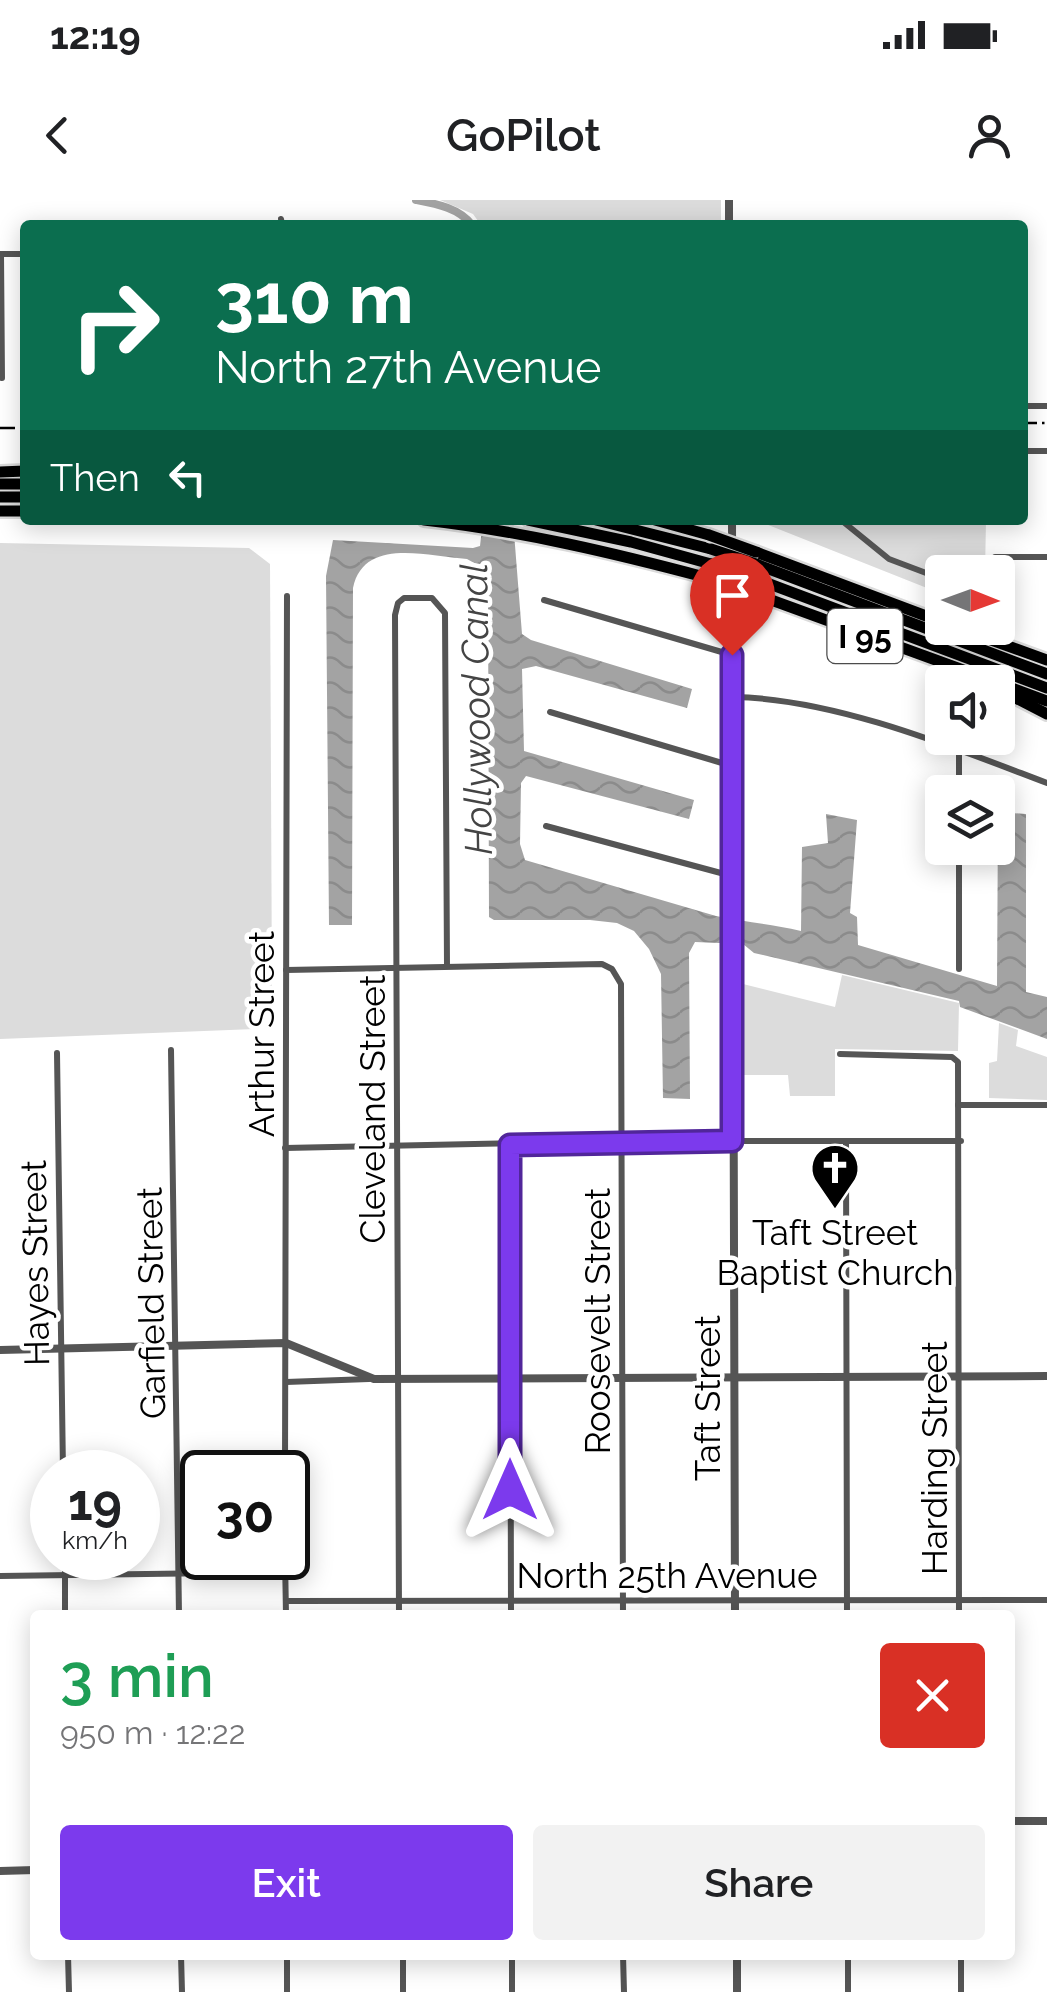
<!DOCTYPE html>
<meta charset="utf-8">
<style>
:root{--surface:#fff;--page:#f2f2f2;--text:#202124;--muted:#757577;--accent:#7c3aed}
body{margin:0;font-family:Raleway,sans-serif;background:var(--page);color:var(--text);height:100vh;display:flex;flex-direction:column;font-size:38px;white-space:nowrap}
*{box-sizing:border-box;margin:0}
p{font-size:32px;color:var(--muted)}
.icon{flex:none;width:55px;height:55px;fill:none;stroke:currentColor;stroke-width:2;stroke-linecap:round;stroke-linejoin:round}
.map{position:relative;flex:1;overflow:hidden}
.panel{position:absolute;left:30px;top:1410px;width:985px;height:350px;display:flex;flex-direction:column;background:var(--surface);border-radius:10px;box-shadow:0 5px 25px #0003}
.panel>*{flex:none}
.banner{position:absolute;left:20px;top:20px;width:1008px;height:305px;border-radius:10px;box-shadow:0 5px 25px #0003;background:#0b6e4f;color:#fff;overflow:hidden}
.needle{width:65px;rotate:91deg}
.tools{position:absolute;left:925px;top:355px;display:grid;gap:20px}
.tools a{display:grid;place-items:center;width:90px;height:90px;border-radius:10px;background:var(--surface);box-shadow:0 5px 25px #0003;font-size:50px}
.speed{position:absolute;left:30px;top:1250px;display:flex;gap:20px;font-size:50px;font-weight:700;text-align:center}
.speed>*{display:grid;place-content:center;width:130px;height:130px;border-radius:50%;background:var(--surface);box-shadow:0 5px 25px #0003;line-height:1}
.speed small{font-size:25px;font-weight:400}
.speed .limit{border:5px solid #111;border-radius:15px;background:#fff;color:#111}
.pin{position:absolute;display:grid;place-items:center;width:85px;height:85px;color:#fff;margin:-102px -42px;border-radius:50% 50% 50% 0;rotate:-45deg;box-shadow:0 0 10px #0007}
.pin .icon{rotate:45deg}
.me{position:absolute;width:110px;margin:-55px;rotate:0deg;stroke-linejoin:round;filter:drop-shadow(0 0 8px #0008)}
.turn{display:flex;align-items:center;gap:35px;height:210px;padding:0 30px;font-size:45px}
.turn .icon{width:130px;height:130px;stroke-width:2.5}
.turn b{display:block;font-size:70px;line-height:85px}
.then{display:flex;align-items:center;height:95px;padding:0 30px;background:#0003;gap:20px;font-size:38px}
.round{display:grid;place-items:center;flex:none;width:105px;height:105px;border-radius:10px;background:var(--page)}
.headline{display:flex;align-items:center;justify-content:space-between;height:170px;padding:0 30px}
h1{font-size:60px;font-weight:600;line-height:75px;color:#1e9e55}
.button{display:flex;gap:20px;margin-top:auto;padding:20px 30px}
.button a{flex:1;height:115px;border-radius:10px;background:var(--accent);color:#fff;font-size:40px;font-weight:600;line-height:115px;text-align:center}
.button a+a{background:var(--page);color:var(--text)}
.status{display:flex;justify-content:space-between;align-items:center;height:70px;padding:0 50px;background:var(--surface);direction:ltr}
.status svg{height:28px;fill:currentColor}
header{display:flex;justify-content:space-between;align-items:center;height:130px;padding:0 30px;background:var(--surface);font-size:45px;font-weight:600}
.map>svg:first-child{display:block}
</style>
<div class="status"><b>12:19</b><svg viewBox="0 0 49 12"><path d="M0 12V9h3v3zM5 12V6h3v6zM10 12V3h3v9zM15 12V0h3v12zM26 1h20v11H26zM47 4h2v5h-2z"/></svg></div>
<header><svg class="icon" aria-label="back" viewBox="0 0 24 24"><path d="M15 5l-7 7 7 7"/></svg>GoPilot<svg class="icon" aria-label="person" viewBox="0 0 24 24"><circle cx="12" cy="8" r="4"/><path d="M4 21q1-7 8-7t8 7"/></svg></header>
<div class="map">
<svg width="1047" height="1792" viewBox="0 0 1047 1792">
<defs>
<pattern id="water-waves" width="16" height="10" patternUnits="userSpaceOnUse" patternTransform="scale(2.5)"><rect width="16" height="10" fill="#a3a3a3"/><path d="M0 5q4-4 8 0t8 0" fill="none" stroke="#8b8b8b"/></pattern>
</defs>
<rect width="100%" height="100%" fill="#fff"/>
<g fill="#dcdcdc">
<polygon points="440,0 721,0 721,25 481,25 473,14"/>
<polygon points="756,320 986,320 985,372 942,372 942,394"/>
<polygon points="0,343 249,348 270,364 272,797 255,829 0,839"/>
<polygon points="842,775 959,803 958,851 835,849 835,896 790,896 788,875 744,875 743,784 835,807"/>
<polygon points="999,823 1018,830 1016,846 1047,857 1047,900 989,898 989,863 997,861"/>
</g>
<path fill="url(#water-waves)" d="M483,320h30l9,114 9,6 161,49 -5,19 -151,-42 -14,3 2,82 170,49 -5,19 -163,-43 -5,7 -1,61 5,16 191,56c28,6 56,8 85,15l1,-84 26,-4 -2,-29 31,6 -7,93 7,4 1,28 139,41 1,-174 28,2v178l21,5v42l-87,-32 -1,-6 -205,-48 -11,-9 -48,-2 -6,11 1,146 -27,-1 -2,-124 -12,-25 -15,-18 -17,-8 -27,-3h-96l-5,-3 -1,-337 -12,-16 -9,-5c-42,-3 -103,-22 -114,29l-1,337h-23l-3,-349 7,-36 140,8 7,-2z"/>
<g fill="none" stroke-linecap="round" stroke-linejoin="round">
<path stroke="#a3a3a3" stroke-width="8" d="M416,0c21,4 43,8 56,25"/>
<g stroke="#dbdbdb" stroke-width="16">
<g id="motorway">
<polyline points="0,272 25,271"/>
<polyline points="0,284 25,284"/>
<polyline points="0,297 25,297"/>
<polyline points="0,311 25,311"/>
<path d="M424,320c97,11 190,33 284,58"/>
<polyline points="528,320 631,342 711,364"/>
<polyline points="596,320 711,349"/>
<polyline points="655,320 709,335"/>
<polyline points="756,352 942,422"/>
<polyline points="756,364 1047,474"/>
<polyline points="756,379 1047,488"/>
<polyline points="755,394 996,482"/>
<polyline points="958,428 1047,460"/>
<polyline points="998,483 1047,501"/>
<polyline points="998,489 1047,514"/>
</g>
</g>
<g stroke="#555" stroke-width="6">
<polyline points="281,19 282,25"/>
<polyline points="1,54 2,178"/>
<polyline points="1,54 25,54"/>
<polyline points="1022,206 1047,206"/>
<polyline points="1026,251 1047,251"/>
<polyline points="841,320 889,359 942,379"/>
<polyline points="994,372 995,357 1047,357"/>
<polyline points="544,400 732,455"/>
<path d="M734,497c102,2 218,50 313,86"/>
<polyline points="550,512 732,566"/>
<polyline points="959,550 959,592"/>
<polyline points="546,626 732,676"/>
<polyline points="959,648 959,769"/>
<polyline points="286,770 602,764 612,769 621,784 623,1415"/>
<polyline points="171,850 179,1415"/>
<polyline points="57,853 63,1272"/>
<polyline points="840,854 952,857 958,862 959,1415"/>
<polyline points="958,905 1047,905"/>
<polyline points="846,942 847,1415"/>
<polyline points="510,945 511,1415"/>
<polyline points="285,948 622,941 961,941"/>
<polyline points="286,1182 369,1179"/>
<polyline points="285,1272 287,396"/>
<polyline points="65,1358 65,1415"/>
<polyline points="285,1358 286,1415"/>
<polyline points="0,1376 285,1372"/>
<polyline points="286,1401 1047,1400"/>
<polyline points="399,1415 395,415 398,403 404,398 432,398 445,413 447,766"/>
<polyline points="68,1755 69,1792"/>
<polyline points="181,1755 182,1792"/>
<polyline points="287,1755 287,1792"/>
<polyline points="512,1755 512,1792"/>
<polyline points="623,1755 624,1792"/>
<polyline points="848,1755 848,1792"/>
<polyline points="961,1755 961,1792"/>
<polyline points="403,1792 403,1755"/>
</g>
<g stroke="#555" stroke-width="8">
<polyline points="729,0 729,25"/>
<polyline points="732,320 735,1415"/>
<polyline points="0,1150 286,1143 374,1179 1047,1176"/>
<polyline points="1010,1621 1047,1621"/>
<polyline points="0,1671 35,1670"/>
<polyline points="737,1755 737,1792"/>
</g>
<use href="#motorway" stroke="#000" stroke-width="11"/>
<g stroke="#000" stroke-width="2.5" stroke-dasharray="15 5 2.5 5" stroke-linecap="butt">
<polyline points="1022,223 1047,223"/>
<polyline points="0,228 25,228"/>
</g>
<g stroke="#dbdbdb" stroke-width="16" stroke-linecap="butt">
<g id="motorway-bridge">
<polyline points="709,335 756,352"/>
<polyline points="711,349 756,364"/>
<polyline points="711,364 756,379"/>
<polyline points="708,378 755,394"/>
</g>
</g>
<use href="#motorway-bridge" stroke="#000" stroke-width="11"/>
</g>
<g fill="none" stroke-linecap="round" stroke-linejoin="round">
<g stroke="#51269a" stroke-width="25">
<polyline id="route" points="510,1290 510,945 732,941 732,455"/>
</g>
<use href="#route" stroke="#7c3aed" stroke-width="18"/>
</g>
<defs>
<g id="church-pin" transform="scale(2.5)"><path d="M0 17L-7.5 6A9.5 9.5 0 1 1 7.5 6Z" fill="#000" stroke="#fff"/><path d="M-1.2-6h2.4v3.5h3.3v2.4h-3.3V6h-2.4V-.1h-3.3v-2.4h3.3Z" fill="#fff"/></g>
</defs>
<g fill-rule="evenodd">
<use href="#church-pin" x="835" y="968"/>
</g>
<g text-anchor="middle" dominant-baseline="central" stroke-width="9" stroke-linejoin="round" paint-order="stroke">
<rect fill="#fff" stroke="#4c4c4c" stroke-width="2.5" x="827.5" y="409" width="75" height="54" rx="8"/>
<g font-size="32" font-weight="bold" fill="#000">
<text x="865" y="436">I 95</text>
</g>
<g font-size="35" fill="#000" stroke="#fff">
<text transform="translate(261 834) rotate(-90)">Arthur Street</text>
<text transform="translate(372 909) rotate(-90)">Cleveland Street</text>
<text transform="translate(35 1063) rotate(-91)">Hayes Street</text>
<text transform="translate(151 1103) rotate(-91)">Garfield Street</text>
<text transform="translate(597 1121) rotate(-90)">Roosevelt Street</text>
<text transform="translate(707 1198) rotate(-90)">Taft Street</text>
<text transform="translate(934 1258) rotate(-90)">Harding Street</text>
<text x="667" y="1375">North 25th Avenue</text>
</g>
<g font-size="35" fill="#000" stroke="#fff">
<text x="835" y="1032">Taft Street<tspan x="835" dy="40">Baptist Church</tspan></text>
</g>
<g font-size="38" font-style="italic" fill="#444" stroke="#fff">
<text transform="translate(476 509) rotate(-91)">Hollywood Canal</text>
</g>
</g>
</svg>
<div class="tools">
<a><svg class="needle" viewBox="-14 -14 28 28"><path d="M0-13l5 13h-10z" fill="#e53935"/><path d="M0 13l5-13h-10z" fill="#757577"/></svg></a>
<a><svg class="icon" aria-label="sound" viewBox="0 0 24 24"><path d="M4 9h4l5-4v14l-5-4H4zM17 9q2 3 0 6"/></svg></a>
<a><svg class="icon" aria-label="layers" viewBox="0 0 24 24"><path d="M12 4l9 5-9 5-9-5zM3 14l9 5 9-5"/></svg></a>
</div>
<div class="speed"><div>19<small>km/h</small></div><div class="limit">30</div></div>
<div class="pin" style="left:732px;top:455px;background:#d93025"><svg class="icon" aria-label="arrive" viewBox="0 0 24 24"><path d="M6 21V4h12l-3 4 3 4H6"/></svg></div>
<svg class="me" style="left:510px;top:1290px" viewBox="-20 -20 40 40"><path d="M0-17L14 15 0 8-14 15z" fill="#7c3aed" stroke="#fff" stroke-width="4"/></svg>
<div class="banner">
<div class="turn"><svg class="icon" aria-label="right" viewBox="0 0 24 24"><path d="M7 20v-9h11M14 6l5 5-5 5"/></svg><div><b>310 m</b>North 27th Avenue</div></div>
<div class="then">Then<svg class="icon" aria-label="left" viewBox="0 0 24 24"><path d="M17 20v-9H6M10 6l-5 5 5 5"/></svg></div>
</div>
<section class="panel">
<div class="headline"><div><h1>3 min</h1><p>950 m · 12:22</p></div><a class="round" style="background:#d93025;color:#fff"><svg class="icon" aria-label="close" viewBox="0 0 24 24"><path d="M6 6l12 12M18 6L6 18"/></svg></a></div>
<div class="button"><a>Exit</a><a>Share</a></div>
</section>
</div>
